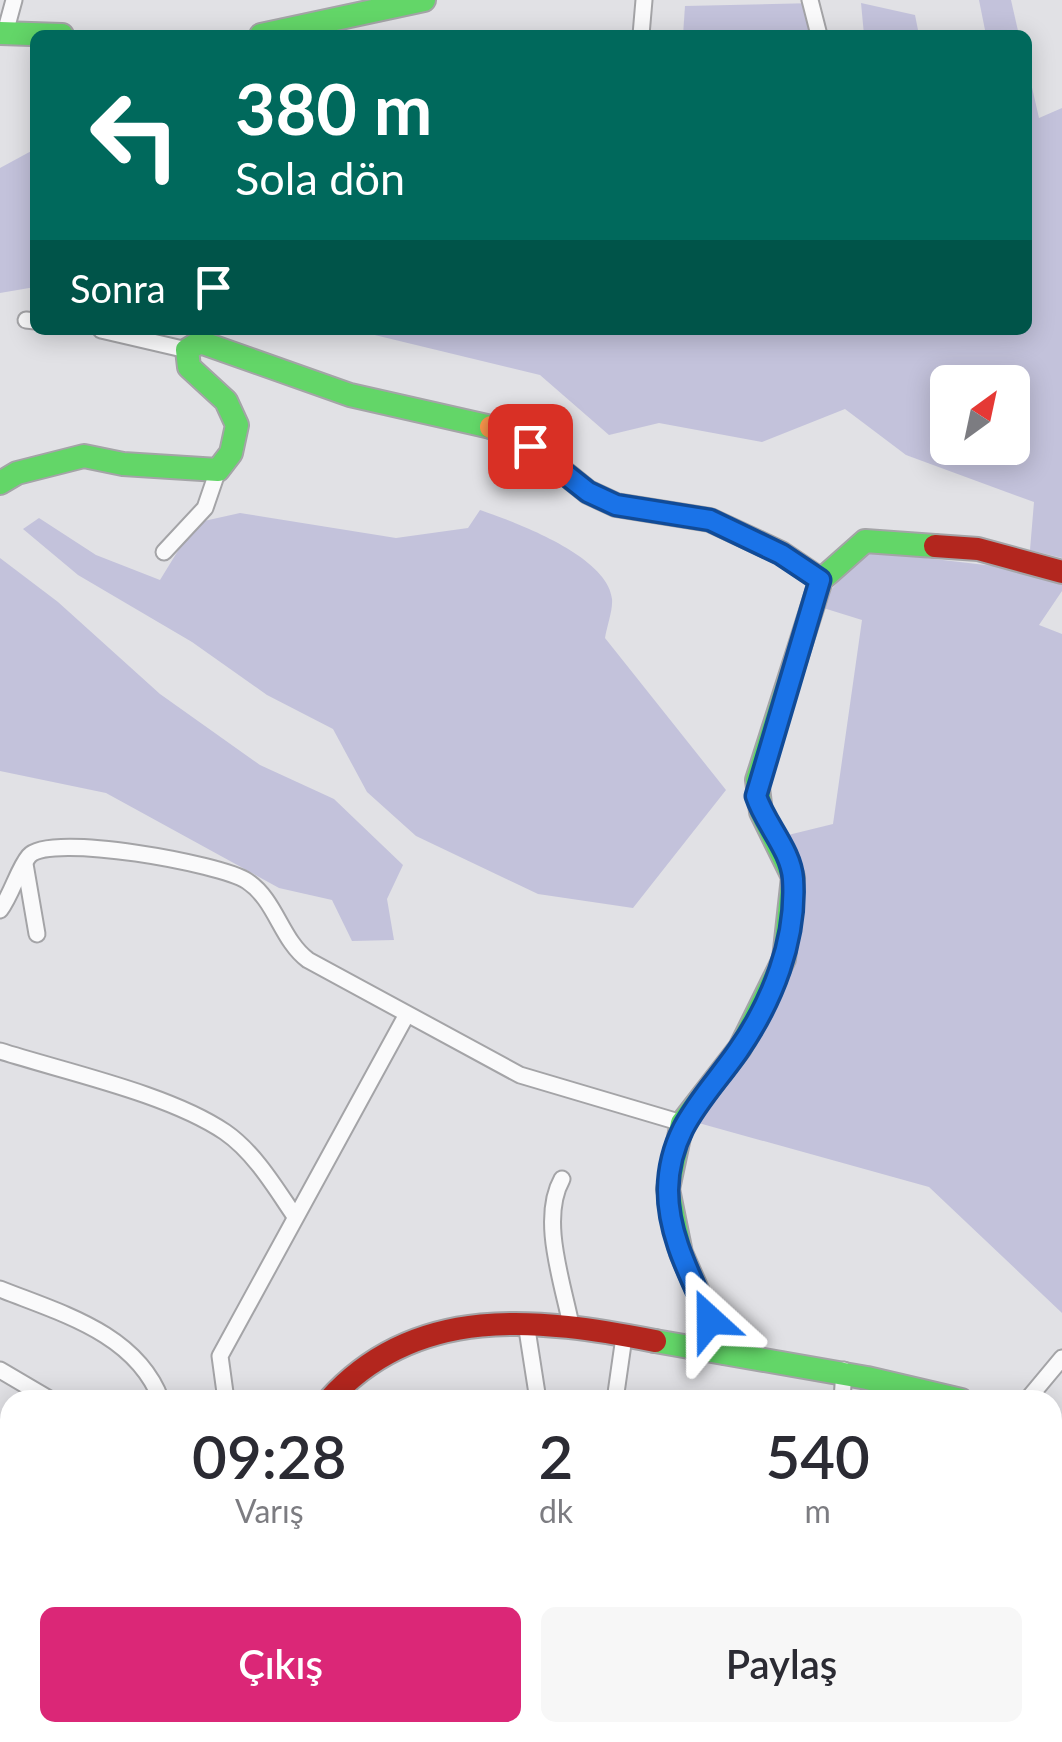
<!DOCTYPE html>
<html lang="tr">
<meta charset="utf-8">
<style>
:root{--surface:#fff;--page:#f7f7f7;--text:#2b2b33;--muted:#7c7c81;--accent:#db2777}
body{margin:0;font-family:Lato,sans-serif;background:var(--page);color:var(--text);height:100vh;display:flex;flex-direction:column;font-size:38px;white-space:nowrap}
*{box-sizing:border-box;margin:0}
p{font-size:32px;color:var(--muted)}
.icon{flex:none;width:55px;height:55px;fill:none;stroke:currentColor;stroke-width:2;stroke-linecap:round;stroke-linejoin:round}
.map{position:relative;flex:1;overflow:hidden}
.sheet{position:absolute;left:0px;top:1390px;width:1062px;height:352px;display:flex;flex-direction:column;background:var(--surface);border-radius:30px 30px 0 0;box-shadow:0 5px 25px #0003}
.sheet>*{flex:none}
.top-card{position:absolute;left:30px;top:30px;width:1002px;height:305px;border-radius:15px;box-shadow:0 5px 25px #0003;background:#00695c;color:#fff;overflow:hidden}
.needle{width:65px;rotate:33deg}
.controls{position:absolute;left:930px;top:365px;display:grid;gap:20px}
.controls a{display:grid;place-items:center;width:100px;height:100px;border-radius:15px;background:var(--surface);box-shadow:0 5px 25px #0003;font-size:50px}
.pin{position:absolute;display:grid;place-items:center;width:85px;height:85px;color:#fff;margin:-42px;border-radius:20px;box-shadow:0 5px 15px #0006}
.me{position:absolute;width:110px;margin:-55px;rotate:336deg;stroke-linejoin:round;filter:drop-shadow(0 0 8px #0008)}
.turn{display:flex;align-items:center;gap:35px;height:210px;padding:0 40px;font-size:45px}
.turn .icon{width:130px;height:130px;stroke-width:2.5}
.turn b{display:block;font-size:70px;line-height:85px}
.then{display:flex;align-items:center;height:95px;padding:0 40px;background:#0003;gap:20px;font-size:38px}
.eta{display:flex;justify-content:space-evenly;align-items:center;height:170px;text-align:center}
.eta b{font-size:60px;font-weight:600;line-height:70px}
.primary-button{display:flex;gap:20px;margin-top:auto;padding:20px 40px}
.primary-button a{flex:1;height:115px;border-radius:15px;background:var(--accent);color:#fff;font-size:40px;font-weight:600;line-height:115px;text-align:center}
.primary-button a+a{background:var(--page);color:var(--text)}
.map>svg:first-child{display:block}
</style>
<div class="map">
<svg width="1062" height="1742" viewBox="0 0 1062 1742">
<rect width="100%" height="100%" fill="#e1e1e5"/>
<g fill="#c3c2db" fill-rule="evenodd">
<polygon points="979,0 1011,0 1019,35 986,35"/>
<polygon points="816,3 825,35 683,35 685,6"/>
<polygon points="861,3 915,15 919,35 864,35"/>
<path d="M1028,70l11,48 23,-10v450l-32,-8 4,-48 -128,-47 -61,-46 -83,33 -103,-19 -50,12 -69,-60 -186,-45h674zM948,382h64v66h-64z"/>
<polygon points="35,149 35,287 0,293 0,168"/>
<path d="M480,510c35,12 128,46 132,89 1,11 -5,27 -7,39l121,152 -93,118 -95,-14 -122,-58 -49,-44 -34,-63 -66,-34 -75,-53 -114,-67 -55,-46 16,-11 57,37 64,25 35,-57 45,-10 156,25 72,-10z"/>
<polygon points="865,551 1062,574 1062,591 1039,625 1062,634 1062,1313 929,1187 695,1122 769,966 796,884 780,837 833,824 862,620 817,606"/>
<polygon points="0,558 58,602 160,694 260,765 334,799 403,865 387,899 394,940 352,941 332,900 279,888 106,793 0,771"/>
</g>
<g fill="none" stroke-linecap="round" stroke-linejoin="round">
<g stroke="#a4a4a7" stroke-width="19">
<g id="street">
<polyline points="810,0 819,35"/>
<polyline points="5,33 14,0"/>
<polyline points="641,35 644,0"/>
<polyline points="26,320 35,321"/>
<polyline points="101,330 187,350"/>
<polyline points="164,552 205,508 218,470"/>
<polyline points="25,864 37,934"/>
<path d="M0,910c12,-16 18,-41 29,-54 20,-24 193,8 218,25 29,19 34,59 61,79l212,115 162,48"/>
<path d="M0,1051c66,21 169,43 225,81 29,20 50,55 69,83"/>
<path d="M562,1179c-23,41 2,107 10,151"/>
<path d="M0,1289c60,24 136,44 161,111"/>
<polyline points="526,1323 538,1400"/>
<polyline points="0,1370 51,1400"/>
<polyline points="226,1400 220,1356 406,1016"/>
<polyline points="615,1400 624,1337"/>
<polyline points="842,1400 844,1370"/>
<polyline points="1027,1400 1062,1358"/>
<polyline points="1052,1458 1062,1474"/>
<polyline points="0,1533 10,1530"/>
<polyline points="210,1742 210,1732"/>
</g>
</g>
<g stroke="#a4a4a7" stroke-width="26">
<g id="fast">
<polyline points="0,33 62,35"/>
<polyline points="261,35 424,0"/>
<polyline points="0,483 17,473 84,456 123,464 218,470 231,453 237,425 226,401 189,367 187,350 200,342 350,395 491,427"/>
<polyline points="655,1341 867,1378 961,1400"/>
<polyline points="725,1353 681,1253 668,1189 682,1123 740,1048 784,959 793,877 761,812 757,780 821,580 865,541 935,546"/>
<polyline points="0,1547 10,1545"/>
<polyline points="0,1638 10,1632"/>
</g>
</g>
<g stroke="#a4a4a7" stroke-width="26">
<g id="slow">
<polyline points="491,427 531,446 588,492 616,505 710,520 781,553 821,580"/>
<polyline points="1052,1630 1062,1625"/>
<polyline points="862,1742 873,1732"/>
</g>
</g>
<g stroke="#a4a4a7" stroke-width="26">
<g id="jam">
<polyline points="935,546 978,549 1062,572"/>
<path d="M329,1400c87,-97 210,-82 326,-59"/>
<polyline points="1052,1433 1062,1437"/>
</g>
</g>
<use href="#street" stroke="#fafafb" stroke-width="15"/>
<use href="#fast" stroke="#63d668" stroke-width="22"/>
<use href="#slow" stroke="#ff974d" stroke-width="22"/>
<use href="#jam" stroke="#b3261e" stroke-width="22"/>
</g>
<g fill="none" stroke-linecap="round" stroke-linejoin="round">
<g stroke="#114b97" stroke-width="25">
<path id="route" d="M530,446l58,46 28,13 94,15 71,34 39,26 -64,216c9,28 35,54 37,83 4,61 -21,123 -55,172 -33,47 -69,77 -70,139 0,47 24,89 42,130"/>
</g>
<use href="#route" stroke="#1a73e8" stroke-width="18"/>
</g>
</svg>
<div class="controls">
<a><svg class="needle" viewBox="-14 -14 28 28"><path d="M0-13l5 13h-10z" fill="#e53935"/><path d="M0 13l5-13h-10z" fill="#7c7c81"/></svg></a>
</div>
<div class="pin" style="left:530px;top:446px;background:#d93025"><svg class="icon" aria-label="arrive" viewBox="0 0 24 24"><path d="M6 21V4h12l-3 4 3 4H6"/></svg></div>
<svg class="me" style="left:710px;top:1320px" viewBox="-20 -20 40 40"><path d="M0-17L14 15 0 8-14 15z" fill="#1a73e8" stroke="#fff" stroke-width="4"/></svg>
<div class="top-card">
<div class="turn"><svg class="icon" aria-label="left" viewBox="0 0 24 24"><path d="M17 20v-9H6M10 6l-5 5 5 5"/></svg><div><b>380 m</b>Sola dön</div></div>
<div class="then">Sonra<svg class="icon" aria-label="arrive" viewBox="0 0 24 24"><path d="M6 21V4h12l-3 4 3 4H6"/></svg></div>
</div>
<section class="sheet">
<div class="eta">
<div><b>09:28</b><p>Varış</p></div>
<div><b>2</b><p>dk</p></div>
<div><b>540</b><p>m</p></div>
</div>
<div class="primary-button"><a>Çıkış</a><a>Paylaş</a></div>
</section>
</div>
